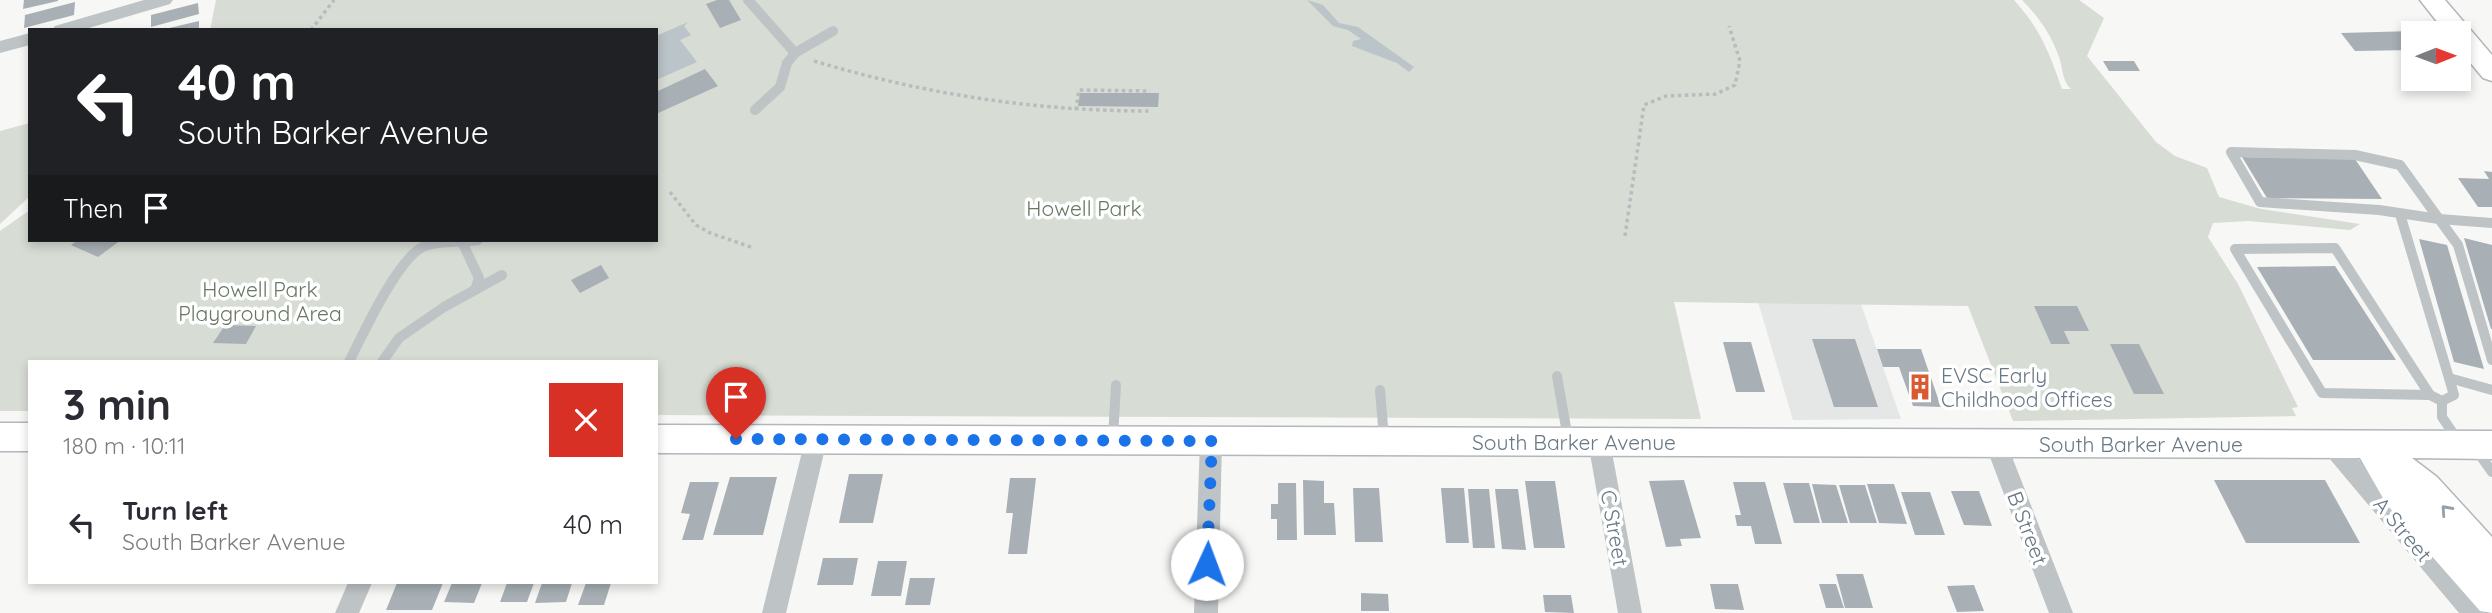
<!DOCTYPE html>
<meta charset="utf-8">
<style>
:root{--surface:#fff;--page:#f2f2f3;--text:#2b2b33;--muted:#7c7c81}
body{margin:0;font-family:Quicksand,sans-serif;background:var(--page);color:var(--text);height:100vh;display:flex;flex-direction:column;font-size:26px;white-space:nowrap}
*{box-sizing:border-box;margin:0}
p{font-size:23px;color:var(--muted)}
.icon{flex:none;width:38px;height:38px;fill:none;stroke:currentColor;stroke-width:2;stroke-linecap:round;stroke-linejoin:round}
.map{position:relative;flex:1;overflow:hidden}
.side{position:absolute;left:28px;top:360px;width:630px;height:224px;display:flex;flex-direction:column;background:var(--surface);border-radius:0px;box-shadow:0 4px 10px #0003}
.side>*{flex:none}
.hud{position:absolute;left:28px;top:28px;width:630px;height:214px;border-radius:0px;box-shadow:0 4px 10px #0003;background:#202124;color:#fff;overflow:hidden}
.needle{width:46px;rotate:89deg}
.buttons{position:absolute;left:2401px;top:21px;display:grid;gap:14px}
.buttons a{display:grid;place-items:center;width:70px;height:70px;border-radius:0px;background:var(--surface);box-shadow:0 4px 10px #0003;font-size:35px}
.pin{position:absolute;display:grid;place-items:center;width:60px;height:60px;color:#fff;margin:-72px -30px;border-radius:50% 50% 50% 0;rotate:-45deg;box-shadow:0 0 7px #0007}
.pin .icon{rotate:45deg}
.me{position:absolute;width:77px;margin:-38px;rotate:2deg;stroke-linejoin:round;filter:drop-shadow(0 0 5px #0008)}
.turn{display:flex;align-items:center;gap:24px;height:147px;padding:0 35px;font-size:32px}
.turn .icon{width:91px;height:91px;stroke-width:2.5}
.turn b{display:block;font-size:49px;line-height:60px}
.then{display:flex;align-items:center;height:66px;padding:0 35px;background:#0003;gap:14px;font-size:26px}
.round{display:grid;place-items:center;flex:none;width:74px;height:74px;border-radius:0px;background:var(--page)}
.overview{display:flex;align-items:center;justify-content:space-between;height:119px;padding:0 35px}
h1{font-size:42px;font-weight:700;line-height:52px}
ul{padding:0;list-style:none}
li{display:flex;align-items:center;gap:21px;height:91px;padding:0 35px}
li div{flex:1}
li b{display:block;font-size:26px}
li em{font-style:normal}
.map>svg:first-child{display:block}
</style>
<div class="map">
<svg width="2492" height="613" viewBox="0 0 2492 613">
<rect width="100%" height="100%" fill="#f7f7f5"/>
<polygon fill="#e5e6e6" points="1758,302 1861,304 1901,419 1793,420"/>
<g fill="#d7dcd4">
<path d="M216,0h1798c27,30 35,52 48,89h9c-9,-8 -8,-21 -12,-32 -7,-21 -21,-41 -37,-57h57l25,18 -17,38 69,86 19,14 32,12 12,29 42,12 99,15 -10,6 -102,-9 -35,2 -5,14 30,47 60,123 -6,1 4,8 -283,5 -45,-115 -294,-4 27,117 -1045,-4v-53h-626v49h-30v-180l30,-21v30h626v-210h-446z"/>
<polygon points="30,123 30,196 0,224 0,131"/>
</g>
<g fill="#bac4c9">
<polygon points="1307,0 1323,5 1339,23 1358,27 1414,67 1409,72 1397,63 1352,46 1353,41 1361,39 1348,30 1333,26"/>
<polygon points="688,22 684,26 691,35 680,40 697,62 656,80 656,36"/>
</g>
<g fill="#a8b0b5">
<polygon points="24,0 58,0 58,1 23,9"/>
<polygon points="717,0 729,0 741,20 720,28 706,4"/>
<polygon points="75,2 74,15 24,28 25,15"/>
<polygon points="198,3 199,14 151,27 151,15"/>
<polygon points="199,21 199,30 165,30 165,29"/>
<polygon points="2413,31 2413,50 2355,51 2341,33"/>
<polygon points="2103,61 2134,61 2140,71 2109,71"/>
<polygon points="705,69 718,86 656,114 656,92"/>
<polygon points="1080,93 1159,93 1158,107 1078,106"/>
<polygon points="2242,157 2355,159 2382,199 2267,198"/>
<polygon points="2484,171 2492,172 2492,207 2478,207 2458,178 2489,179"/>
<polygon points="2464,238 2492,245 2492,329 2491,329"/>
<polygon points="2419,239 2447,245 2484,369 2454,362"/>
<polygon points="78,240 121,240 98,257 71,245"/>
<polygon points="601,265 609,278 580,293 571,280"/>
<polygon points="2335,266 2396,360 2313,360 2257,267"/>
<polygon points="2034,306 2077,306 2089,331 2064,331 2070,344 2051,344"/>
<polygon points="225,325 256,326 246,344 213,343"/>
<polygon points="1812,339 1855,339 1878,407 1834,407"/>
<polygon points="1723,342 1751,342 1765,392 1736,392"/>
<polygon points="2110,344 2139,344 2164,394 2134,394"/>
<polygon points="1877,349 1921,349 1941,407 1913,406 1899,367 1883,367"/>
<polygon points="849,474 883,474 873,523 839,523"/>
<polygon points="730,477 777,477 763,535 713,535"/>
<polygon points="1010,478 1036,478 1027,554 1008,554 1013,513 1006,513"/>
<polygon points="1303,480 1324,481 1324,503 1334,503 1336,535 1304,535"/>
<polygon points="1684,480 1701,538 1680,539 1682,546 1666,547 1649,481"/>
<polygon points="2214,480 2325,480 2360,543 2246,543"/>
<polygon points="1525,481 1555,481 1565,548 1534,548"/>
<polygon points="690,482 719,482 703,540 682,540 690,514 681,513"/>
<polygon points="1733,482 1765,482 1782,544 1755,544 1751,526 1737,526 1735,515 1741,515"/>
<polygon points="1278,483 1296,483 1297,540 1277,540 1277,519 1271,519 1271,504 1278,504"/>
<polygon points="1783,483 1809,483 1820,523 1794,523"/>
<polygon points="1812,484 1836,485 1848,523 1822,523"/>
<polygon points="1867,484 1894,484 1907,524 1879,523"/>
<polygon points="1839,485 1865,485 1877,523 1850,523"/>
<polygon points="1353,488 1379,488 1383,542 1355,542"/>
<polygon points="1441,488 1464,488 1469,543 1446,543"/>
<polygon points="1468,489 1489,489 1495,548 1473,548"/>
<polygon points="1495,489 1518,489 1526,550 1502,549"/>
<polygon points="1951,491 1979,491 1992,526 1964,525"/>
<polygon points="1901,492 1930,492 1945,535 1915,535"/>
<polygon points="823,558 858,558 853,585 817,585"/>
<polygon points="878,561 907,561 901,596 871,596"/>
<polygon points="1836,574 1863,574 1873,608 1845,608"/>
<polygon points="910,578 935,578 930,605 905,605"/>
<polygon points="397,583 443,583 432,610 386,610"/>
<polygon points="452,583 482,583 474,603 444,602"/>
<polygon points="507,583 534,583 527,602 500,602"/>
<polygon points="542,583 572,583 566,602 535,603"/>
<polygon points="586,583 611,583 604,605 578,605"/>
<polygon points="1710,584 1738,584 1744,610 1715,609"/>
<polygon points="1819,584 1836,584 1844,608 1826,608"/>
<polygon points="1974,585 1984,611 1957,612 1947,586"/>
<polygon points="1361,593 1388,594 1389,611 1361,611"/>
<polygon points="1543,595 1571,595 1574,613 1545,612"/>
</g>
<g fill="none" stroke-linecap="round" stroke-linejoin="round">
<g stroke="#b1b7bb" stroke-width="3">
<g id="secondary">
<polygon points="2420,0 2445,0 2492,55 2492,81 2483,78 2459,49 2459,33 2446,33"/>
<rect x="0" y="423" width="30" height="28"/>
<polygon points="656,425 2492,431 2492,459 2412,458 2437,477 2492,537 2492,613 2480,611 2387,505 2360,458 656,453"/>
</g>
</g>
<g stroke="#b9bcbe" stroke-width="3.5" stroke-dasharray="3.5 3.5" stroke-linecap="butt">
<polyline points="311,30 334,0"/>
<path d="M814,61c110,33 220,50 335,50"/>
<polyline points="1076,110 1079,90 1150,91"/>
<polyline points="670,192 696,225 710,233 754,248"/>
<polyline points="1625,236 1644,105 1666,96 1716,94 1735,85 1740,61 1729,26"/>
</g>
<g stroke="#bec3c6" stroke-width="10">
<polyline points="748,0 795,53"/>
<polyline points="755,110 780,87 787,63 795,53 833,31"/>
<polygon points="2231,152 2355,155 2400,165 2439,219 2379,210 2260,202"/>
<polyline points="2400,214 2449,378 2492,390"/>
<polyline points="2439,219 2492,223"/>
<polyline points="2439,219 2458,245 2492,360"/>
<polyline points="463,244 479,278 475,290"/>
<polygon points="2335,248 2430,395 2322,393 2235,249"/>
<path d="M349,362c13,-26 50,-107 76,-116 16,-6 36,-3 53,-6"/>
<polyline points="382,362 399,338 444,307 502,275"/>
<polyline points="1557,376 1568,439"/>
<polyline points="2449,378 2454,395 2442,401 2442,417 2459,442"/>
<polyline points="1380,390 1384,439"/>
<polyline points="2430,395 2442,401"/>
<polyline points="1113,438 1116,385"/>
<polyline points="2475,448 2492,472"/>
</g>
<g fill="#bec3c6" fill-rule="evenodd">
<polygon points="144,0 173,0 170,4 82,30 52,30 55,26"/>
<polygon points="30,33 30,45 0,53 0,41"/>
<polygon points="816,430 824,433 827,440 786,613 762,613 805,440 808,433"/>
<polygon points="1211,431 1219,434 1222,441 1218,613 1194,613 1200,441 1203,434"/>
<polygon points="1599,432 1607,435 1610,442 1642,613 1618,613 1588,442 1591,435"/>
<polygon points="1996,434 2004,437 2007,444 2073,613 2049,613 1985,444 1988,437"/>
<polygon points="2332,435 2340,438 2483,605 2486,613 2459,613 2324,452 2321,445 2324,438"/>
<polygon points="348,583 372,583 359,613 335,613"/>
</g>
<use href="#secondary" fill="#fff" fill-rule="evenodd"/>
</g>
<defs><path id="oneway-chevron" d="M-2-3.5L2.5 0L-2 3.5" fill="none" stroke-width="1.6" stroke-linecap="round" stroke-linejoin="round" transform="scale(1.75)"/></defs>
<use stroke="#95a0a9" href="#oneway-chevron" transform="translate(2446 510) rotate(-132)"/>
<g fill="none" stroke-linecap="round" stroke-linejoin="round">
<polyline stroke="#1a73e8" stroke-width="12" stroke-dasharray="0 21.6" points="736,439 1212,441 1207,564"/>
</g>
<defs>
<g id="building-bare" transform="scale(2.1)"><path d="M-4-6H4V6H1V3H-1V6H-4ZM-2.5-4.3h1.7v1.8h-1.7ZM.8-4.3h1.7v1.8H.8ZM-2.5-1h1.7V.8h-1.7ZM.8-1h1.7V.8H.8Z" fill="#db5931" stroke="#fff" stroke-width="2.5" paint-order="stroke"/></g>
</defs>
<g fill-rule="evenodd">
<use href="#building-bare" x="1920" y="387"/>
</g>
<g text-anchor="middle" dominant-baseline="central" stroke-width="7" stroke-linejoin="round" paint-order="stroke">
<g font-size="21" fill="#667762" stroke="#fff">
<text x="1084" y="208">Howell Park</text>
<text x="260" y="289">Howell Park<tspan x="260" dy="24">Playground Area</tspan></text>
</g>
<g font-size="21" fill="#687884" stroke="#fff" text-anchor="start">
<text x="1941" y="375">EVSC Early<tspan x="1941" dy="24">Childhood Offices</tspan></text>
</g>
<g font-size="21" fill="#687884" stroke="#fff">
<text x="1574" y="442">South Barker Avenue</text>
<text x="2141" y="444">South Barker Avenue</text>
<text transform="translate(1615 528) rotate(80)">C Street</text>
<text transform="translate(2028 528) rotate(69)">B Street</text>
<text transform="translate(2403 529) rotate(50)">A Street</text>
</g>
</g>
</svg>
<div class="buttons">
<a><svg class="needle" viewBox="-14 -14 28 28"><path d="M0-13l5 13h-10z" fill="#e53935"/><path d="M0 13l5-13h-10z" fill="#7c7c81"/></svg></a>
</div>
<div class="pin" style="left:736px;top:439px;background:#d93025"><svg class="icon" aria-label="arrive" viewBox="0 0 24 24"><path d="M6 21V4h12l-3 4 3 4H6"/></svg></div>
<svg class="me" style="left:1207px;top:564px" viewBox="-20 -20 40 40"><circle r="19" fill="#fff"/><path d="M0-13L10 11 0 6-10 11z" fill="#1a73e8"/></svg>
<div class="hud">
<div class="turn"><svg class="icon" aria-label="left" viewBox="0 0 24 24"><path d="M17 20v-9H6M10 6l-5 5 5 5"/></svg><div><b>40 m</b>South Barker Avenue</div></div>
<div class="then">Then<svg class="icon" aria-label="arrive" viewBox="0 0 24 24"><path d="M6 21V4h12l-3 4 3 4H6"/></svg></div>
</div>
<section class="side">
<div class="overview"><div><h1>3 min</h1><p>180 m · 10:11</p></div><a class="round" style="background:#d93025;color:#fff"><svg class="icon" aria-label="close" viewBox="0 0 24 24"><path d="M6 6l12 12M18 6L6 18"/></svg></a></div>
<ul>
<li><svg class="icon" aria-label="left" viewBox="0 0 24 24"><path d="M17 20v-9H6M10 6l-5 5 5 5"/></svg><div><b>Turn left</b><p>South Barker Avenue</p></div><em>40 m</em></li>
</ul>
</section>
</div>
